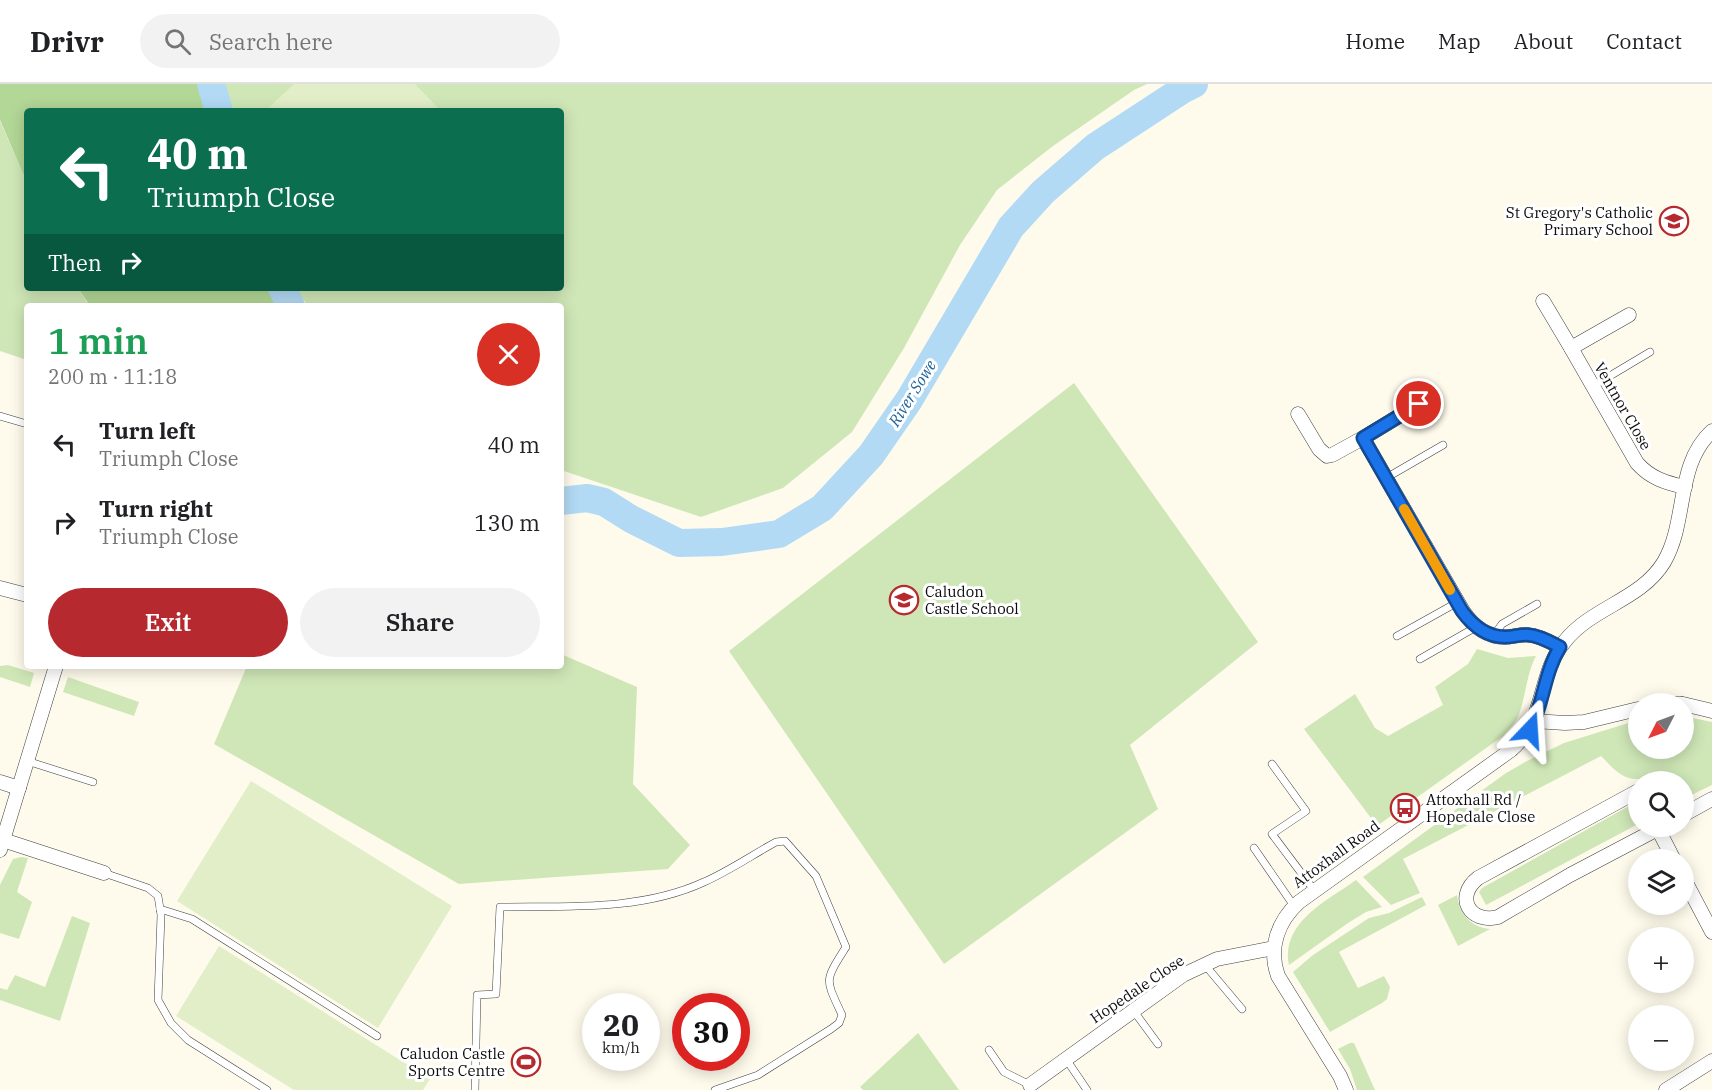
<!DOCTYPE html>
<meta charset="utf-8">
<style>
:root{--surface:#fff;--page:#f2f2f2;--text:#202124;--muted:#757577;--line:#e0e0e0;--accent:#b62a2f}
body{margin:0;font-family:"IBM Plex Serif",serif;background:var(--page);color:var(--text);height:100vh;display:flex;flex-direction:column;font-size:22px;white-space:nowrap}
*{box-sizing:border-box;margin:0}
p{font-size:20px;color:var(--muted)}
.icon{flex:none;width:33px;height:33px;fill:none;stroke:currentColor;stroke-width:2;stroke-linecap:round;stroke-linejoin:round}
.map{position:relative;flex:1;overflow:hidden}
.sheet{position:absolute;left:24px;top:219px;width:540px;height:366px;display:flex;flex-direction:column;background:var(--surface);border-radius:6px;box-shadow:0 3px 15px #0003}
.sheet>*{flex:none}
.banner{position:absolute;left:24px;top:24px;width:540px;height:183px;border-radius:6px;box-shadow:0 3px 15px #0003;background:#0b6e4f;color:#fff;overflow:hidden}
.needle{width:39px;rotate:228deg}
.fabs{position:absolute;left:1628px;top:609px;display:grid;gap:12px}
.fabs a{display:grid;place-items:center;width:66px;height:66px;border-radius:50%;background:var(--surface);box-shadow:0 3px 15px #0003;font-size:30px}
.speed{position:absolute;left:582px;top:909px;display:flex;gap:12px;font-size:30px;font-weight:700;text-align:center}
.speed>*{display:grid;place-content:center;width:78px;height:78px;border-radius:50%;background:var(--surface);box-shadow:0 3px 15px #0003;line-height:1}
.speed small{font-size:15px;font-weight:400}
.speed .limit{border:9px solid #d22;background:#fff;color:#111}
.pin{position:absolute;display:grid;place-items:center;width:51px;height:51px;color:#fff;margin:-26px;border:3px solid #fff;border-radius:50%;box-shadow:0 2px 6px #0007}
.me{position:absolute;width:66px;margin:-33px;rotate:20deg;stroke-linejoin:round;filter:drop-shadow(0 0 4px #0008)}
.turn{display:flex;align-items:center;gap:21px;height:126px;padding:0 24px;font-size:27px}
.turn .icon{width:78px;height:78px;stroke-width:2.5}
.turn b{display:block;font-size:42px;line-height:51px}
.then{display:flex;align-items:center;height:57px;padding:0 24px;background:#0003;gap:12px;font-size:22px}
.round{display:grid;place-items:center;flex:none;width:63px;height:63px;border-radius:32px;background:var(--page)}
.head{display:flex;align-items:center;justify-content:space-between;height:102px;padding:0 24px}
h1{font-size:36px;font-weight:600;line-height:45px;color:#1e9e55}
.button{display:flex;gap:12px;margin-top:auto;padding:12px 24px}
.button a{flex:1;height:69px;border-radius:36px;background:var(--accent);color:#fff;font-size:24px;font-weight:600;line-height:69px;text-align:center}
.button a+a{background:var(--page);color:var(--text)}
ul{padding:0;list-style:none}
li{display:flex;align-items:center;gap:18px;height:78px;padding:0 24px}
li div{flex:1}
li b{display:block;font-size:22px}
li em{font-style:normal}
header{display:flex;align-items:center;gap:36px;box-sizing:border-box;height:84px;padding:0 30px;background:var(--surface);border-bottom:2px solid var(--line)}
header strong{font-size:28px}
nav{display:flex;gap:33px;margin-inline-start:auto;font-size:21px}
.search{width:420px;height:54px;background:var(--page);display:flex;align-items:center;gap:15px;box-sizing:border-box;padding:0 21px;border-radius:33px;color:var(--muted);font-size:22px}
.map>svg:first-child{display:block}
</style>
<header>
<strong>Drivr</strong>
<div class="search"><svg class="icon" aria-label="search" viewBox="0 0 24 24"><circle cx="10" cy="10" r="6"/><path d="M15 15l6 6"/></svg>Search here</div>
<nav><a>Home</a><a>Map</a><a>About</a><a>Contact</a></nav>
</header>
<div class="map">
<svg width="1712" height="1006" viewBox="0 0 1712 1006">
<rect width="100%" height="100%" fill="#fefbec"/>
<g fill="#cfe7b7">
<polygon points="221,0 1147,0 1134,6 1053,62 997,106 960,161 904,264 852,348 783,404 701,433 561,386 561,222 308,222 296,204 561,204 561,27 228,27"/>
<polygon points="0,37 27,99 27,204 78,204 89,222 27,222 27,276 0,267"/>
<polygon points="1074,299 1258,558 1130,661 1158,725 944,880 729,567"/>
<path d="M1477,565l31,9 28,-2c-10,19 -10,41 -18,61 -3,7 -10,13 -15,19l-126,90 -73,-97 51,-35 20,34 13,8 55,-31 -8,-18 33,-23z"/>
<polygon points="561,570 637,603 633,700 690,761 668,785 459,800 214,660 247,582 561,582"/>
<polygon points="8,581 34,589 30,603 0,593 0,582"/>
<polygon points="68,593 139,618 134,632 63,608"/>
<path d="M1683,632l29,6v63l-29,14v-17l-35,-1 -2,-3c-22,5 -31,-8 -45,-22l-198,103 17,34 -29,12 -28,-28 143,-104 21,-12 37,-18 74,-23v28h45z"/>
<polygon points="1638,717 1638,740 1486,821 1479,808 1482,804"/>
<polygon points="21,773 28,774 17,808 32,818 19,855 0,849 0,801 13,775"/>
<path d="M1356,796l26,27 -16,5 -18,11 -59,42c-8,-43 38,-64 67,-85z"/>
<path d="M1457,811c3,19 13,32 33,34l-32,17 -20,-41z"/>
<polygon points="1422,813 1426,821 1339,868 1358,904 1384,892 1390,903 1387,915 1382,919 1330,948 1293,888 1313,871 1369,834 1389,829"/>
<polygon points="72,832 90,839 60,937 0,916 0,904 7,906 15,891 45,903"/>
<polygon points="918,949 959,1006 863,1006 860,1003"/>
<polygon points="1350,959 1354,959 1375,1006 1357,1006 1350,985 1338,965"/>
</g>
<g fill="#b3d797">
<polygon points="0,0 205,0 212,27 27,27 27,99 0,36"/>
<polygon points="78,204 268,204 277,222 90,222"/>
</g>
<g fill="#e1eec8">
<polygon points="294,0 415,0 441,27 265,27"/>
<polygon points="251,697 452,822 378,944 177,817"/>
<polygon points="219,862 430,995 423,1006 294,1006 176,932"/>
</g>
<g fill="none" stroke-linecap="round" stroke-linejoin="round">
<g stroke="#b2daf4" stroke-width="28">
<polyline points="211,0 219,27"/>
<polyline points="282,204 291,222"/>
<polyline points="561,417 587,414 604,418 631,435 679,459 722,458 779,450 822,424 871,371 909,316 1011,143 1043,108 1095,63 1182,6 1194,0"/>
</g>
<g stroke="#3f3f3f" stroke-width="8">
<g id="service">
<polyline points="1593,302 1650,268"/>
<polyline points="0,332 27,340"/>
<polyline points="1386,394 1443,361"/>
<polyline points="1494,551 1502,540 1537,520"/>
<polyline points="1397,552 1458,518"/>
<polyline points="1420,575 1476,543"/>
<polyline points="27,677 93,698"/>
<polyline points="1272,680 1306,727 1272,750 1314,806"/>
<polyline points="1254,764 1294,822"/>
<polyline points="104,789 148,804 158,812 161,831 158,916 171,939 188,956 267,1006"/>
<polyline points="160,825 192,835 377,952"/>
<polyline points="1205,881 1242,925"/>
<polyline points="1133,926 1158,960"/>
<polyline points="989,966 1004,988 1030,1001"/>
<polyline points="1066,975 1087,1006"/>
<path d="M475,1006l2,-95 19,-1 4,-87c68,-1 141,4 204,-25 25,-11 48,-27 72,-40l9,-1 31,35 30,71c-22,35 -21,31 -4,68l-3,8 -8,6 -73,46 -43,15"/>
</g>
</g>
<g stroke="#3f3f3f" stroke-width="15">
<g id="minor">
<polyline points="1543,217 1571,264"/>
<path d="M1629,231l-58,33 66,115c13,15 29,20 48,24"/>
<path d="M1419,320l-56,34 100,173c10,15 24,26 42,26 8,0 16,-3 24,-2 11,1 21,7 31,12"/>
<polyline points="1298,330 1319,365 1327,372 1332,371 1363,354"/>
<polyline points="0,504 27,511"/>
<polyline points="1660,620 1682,620"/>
<polyline points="1683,620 1712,627"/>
<polyline points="1534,637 1565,639 1584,638 1638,625"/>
<polyline points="0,698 19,704"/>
<path d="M1638,707l-160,87c-24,19 -8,46 20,39l72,-42 93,-49"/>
<polyline points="1683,731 1712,715"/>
<polyline points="1658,745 1674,776"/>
<polyline points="3,756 104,789"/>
<polyline points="0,766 56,582"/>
<polyline points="1683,793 1712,848"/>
<polyline points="1030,1001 1183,891 1217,875 1274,864"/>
<path d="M1346,1006l-6,-14 -62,-100c-10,-28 0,-55 21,-74l212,-152c37,-32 25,-74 54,-109 27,-34 76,-41 99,-79 24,-41 11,-97 48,-131"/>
<polyline points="1666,1006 1712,977"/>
</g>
</g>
<use href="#service" stroke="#fff" stroke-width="7"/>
<use href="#minor" stroke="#fff" stroke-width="14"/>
</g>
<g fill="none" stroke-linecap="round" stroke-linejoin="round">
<g stroke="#114b97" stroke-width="15">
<path id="route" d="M1419,320l-56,34 99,173c11,15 25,26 43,26 8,0 16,-3 24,-2 11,1 21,7 31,12 -16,26 -16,56 -30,83"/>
</g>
<use href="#route" stroke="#1a73e8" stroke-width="10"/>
<polyline stroke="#f59e0b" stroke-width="10" points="1404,425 1450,506"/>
</g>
<defs>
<g id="school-ring" transform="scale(1.5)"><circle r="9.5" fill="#fff" stroke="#b62a2f" stroke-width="1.5"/><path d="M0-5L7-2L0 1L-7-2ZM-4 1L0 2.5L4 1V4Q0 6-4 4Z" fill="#b62a2f"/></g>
<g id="bus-ring" transform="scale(1.5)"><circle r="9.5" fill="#fff" stroke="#b62a2f" stroke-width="1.5"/><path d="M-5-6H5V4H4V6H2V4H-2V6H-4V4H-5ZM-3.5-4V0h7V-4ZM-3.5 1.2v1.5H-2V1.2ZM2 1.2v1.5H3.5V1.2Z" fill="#b62a2f"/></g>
<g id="stadium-ring" transform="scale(1.5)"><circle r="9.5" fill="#fff" stroke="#b62a2f" stroke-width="1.5"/><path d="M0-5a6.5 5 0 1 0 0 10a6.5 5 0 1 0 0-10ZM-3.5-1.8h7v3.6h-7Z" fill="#b62a2f"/></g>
</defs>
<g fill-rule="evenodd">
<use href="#school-ring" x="1674" y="137"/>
<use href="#school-ring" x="904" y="516"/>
<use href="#bus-ring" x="1405" y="724"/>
<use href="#stadium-ring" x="526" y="978"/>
</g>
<g text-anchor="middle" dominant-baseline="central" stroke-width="6" stroke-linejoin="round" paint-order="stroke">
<g font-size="15" fill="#0c0c0c" stroke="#fff" text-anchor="end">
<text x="1653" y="128">St Gregory's Catholic<tspan x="1653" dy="17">Primary School</tspan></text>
<text x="925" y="507" text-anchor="start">Caludon<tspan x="925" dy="17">Castle School</tspan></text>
<text x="1426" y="715" text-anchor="start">Attoxhall Rd /<tspan x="1426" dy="17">Hopedale Close</tspan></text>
<text x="505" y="969">Caludon Castle<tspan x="505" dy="17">Sports Centre</tspan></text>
</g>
<g font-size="15" fill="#0c0c0c" stroke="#fff">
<text transform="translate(1623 322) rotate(60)">Ventnor Close</text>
<text transform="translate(1336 770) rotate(-36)">Attoxhall Road</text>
<text transform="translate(1137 905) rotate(-34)">Hopedale Close</text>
</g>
<g font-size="16" font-style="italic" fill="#1a6099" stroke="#fff">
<text transform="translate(912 309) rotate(-58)">River Sowe</text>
</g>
</g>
</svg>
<div class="fabs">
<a><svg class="needle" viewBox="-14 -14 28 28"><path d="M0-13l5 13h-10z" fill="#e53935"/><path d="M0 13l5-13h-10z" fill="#757577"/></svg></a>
<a><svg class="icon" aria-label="search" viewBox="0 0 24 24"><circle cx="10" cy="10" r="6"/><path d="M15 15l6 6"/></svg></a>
<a><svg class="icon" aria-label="layers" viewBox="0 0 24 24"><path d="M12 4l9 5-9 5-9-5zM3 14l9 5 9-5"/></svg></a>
<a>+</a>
<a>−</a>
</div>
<div class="speed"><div>20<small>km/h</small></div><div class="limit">30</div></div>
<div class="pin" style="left:1419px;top:320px;background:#d93025"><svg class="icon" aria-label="arrive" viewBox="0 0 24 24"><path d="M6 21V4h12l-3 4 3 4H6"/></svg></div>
<svg class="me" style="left:1530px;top:646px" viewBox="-20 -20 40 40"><path d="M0-17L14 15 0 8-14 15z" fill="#1a73e8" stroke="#fff" stroke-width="4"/></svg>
<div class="banner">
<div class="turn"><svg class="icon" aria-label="left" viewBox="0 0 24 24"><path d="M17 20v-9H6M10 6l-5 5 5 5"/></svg><div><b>40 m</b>Triumph Close</div></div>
<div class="then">Then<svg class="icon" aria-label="right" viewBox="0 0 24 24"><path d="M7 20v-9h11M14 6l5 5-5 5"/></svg></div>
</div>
<section class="sheet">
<div class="head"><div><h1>1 min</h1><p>200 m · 11:18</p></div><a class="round" style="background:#d93025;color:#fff"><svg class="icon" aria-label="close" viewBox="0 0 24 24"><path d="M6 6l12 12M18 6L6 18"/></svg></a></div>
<ul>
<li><svg class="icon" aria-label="left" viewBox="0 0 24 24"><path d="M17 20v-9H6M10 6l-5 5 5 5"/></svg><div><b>Turn left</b><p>Triumph Close</p></div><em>40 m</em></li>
<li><svg class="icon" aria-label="right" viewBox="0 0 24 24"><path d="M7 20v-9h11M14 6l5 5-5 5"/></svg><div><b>Turn right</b><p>Triumph Close</p></div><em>130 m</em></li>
</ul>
<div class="button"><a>Exit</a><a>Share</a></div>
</section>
</div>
